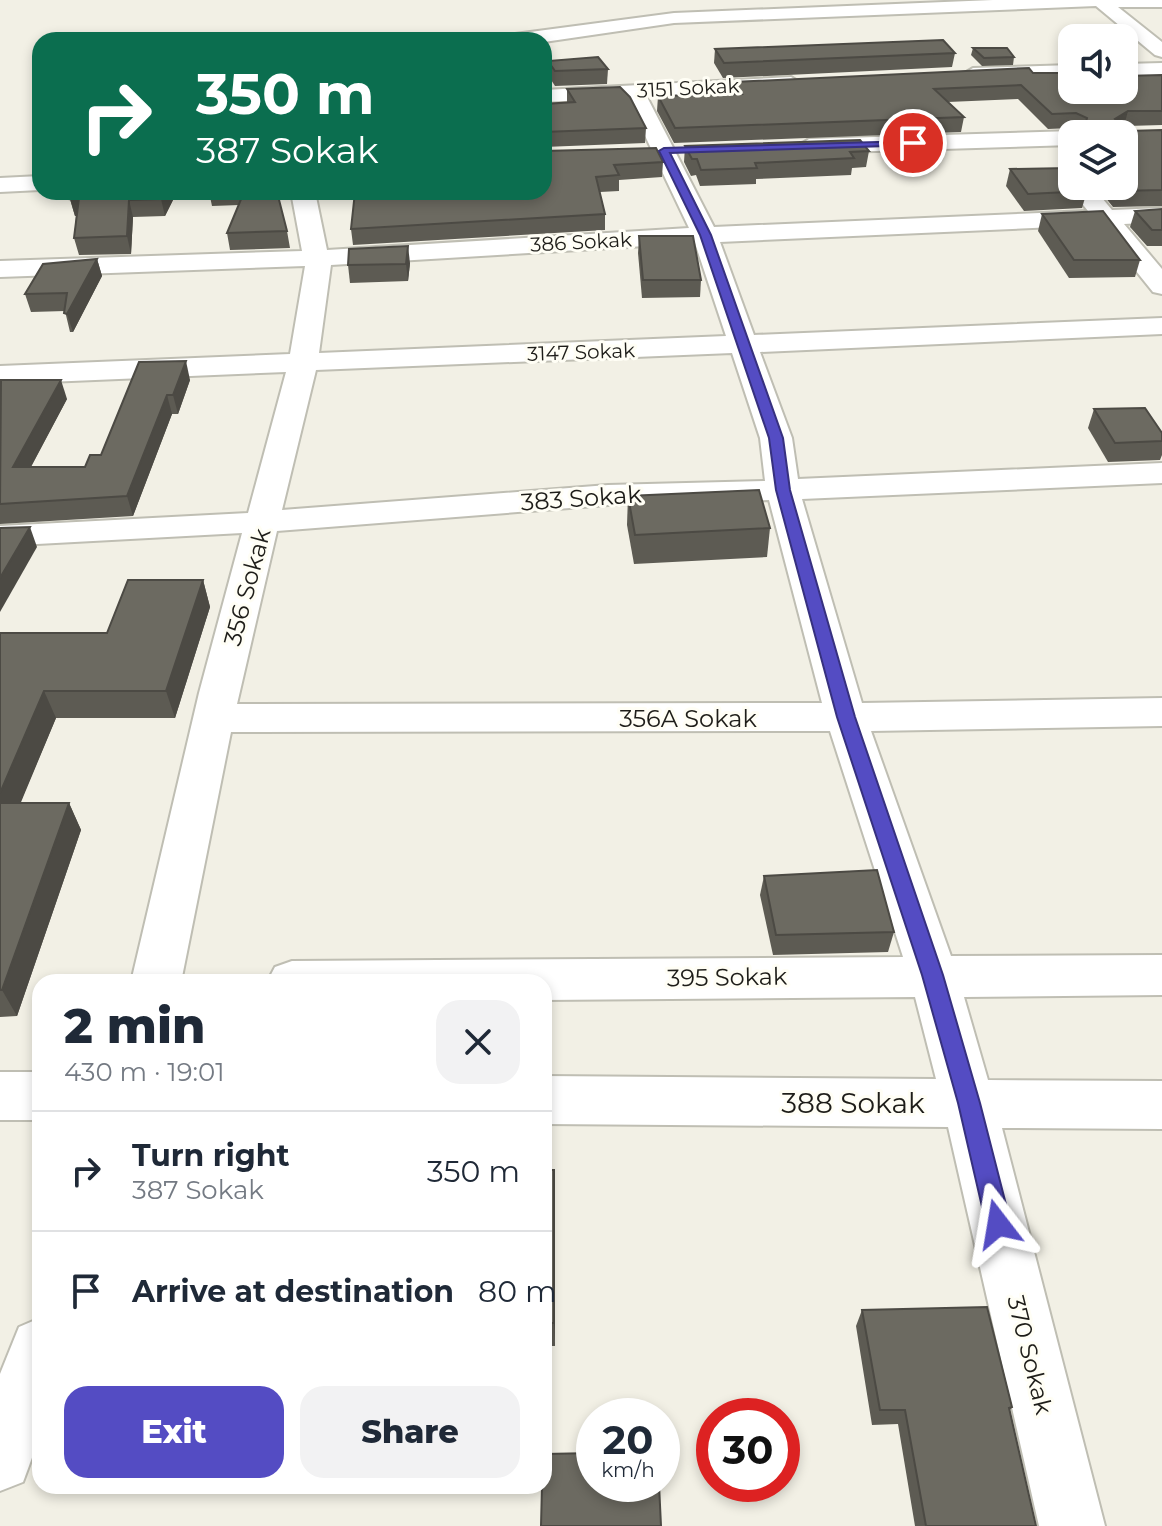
<!DOCTYPE html>
<meta charset="utf-8">
<style>
:root{--surface:#fff;--page:#f2f2f3;--text:#1f2937;--muted:#747a83;--line:#e0e1e3;--accent:#544cc3}
body{margin:0;font-family:Montserrat,sans-serif;background:var(--page);color:var(--text);height:100vh;display:flex;flex-direction:column;font-size:30px;white-space:nowrap}
*{box-sizing:border-box;margin:0}
p{font-size:26px;color:var(--muted)}
.icon{flex:none;width:44px;height:44px;fill:none;stroke:currentColor;stroke-width:2;stroke-linecap:round;stroke-linejoin:round}
.map{position:relative;flex:1;overflow:hidden}
.drawer{position:absolute;left:32px;top:974px;width:520px;height:520px;display:flex;flex-direction:column;background:var(--surface);border-radius:24px;box-shadow:0 4px 12px #0003}
.drawer>*{flex:none}
.hud{position:absolute;left:32px;top:32px;width:520px;height:168px;border-radius:24px;box-shadow:0 4px 12px #0003;background:#0b6e4f;color:#fff;overflow:hidden}
.tools{position:absolute;left:1058px;top:24px;display:grid;gap:16px}
.tools a{display:grid;place-items:center;width:80px;height:80px;border-radius:16px;background:var(--surface);box-shadow:0 4px 12px #0003;font-size:40px}
.speed{position:absolute;left:576px;top:1398px;display:flex;gap:16px;font-size:40px;font-weight:700;text-align:center}
.speed>*{display:grid;place-content:center;width:104px;height:104px;border-radius:50%;background:var(--surface);box-shadow:0 4px 12px #0003;line-height:1}
.speed small{font-size:20px;font-weight:400}
.speed .limit{border:12px solid #d22;background:#fff;color:#111}
.pin{position:absolute;display:grid;place-items:center;width:68px;height:68px;color:#fff;margin:-34px;border:4px solid #fff;border-radius:50%;box-shadow:0 2px 8px #0007}
.me{position:absolute;width:88px;margin:-44px;rotate:346deg;stroke-linejoin:round;filter:drop-shadow(0 0 6px #0008)}
.turn{display:flex;align-items:center;gap:28px;height:168px;padding:0 32px;font-size:36px}
.turn .icon{width:104px;height:104px;stroke-width:2.5}
.turn b{display:block;font-size:56px;line-height:68px}
.round{display:grid;place-items:center;flex:none;width:84px;height:84px;border-radius:24px;background:var(--page)}
.summary{display:flex;align-items:center;justify-content:space-between;height:136px;padding:0 32px}
h1{font-size:48px;font-weight:800;line-height:60px}
.button{display:flex;gap:16px;margin-top:auto;padding:16px 32px}
.button a{flex:1;height:92px;border-radius:24px;background:var(--accent);color:#fff;font-size:32px;font-weight:800;line-height:92px;text-align:center}
.button a+a{background:var(--page);color:var(--text)}
ul{padding:0;list-style:none}
li{display:flex;align-items:center;gap:24px;height:120px;padding:0 32px;border-top:2px solid var(--line)}
li div{flex:1}
li b{display:block;font-size:30px}
li em{font-style:normal}
.map>svg:first-child{display:block}
</style>
<div class="map">
<svg width="1162" height="1526" viewBox="0 0 1162 1526">
<rect width="100%" height="100%" fill="#f2f0e5"/>
<g fill="none" stroke-linecap="round" stroke-linejoin="round">
<g stroke="#bfbeb3" stroke-width="4">
<g id="minor">
<polygon points="993,0 1162,0 1162,7 1118,7 1162,42 1162,57 1155,55 1096,6 674,23 544,42 506,40 515,34 674,13"/>
<polygon points="1162,63 1162,75 1124,76 1124,64"/>
<polygon points="1072,65 1072,77 973,80 963,74 973,68"/>
<path d="M791,77l10,6 -3,4 -151,10 67,130 374,-16 -20,-25 4,-5v5h20l20,24 50,-2v14l-38,2 38,45v25l-9,-2 -54,-67 -379,17 34,93 408,-17v16l-402,18 32,86 6,41 364,-16v20l-360,16 60,204 300,-5v28l-291,5 80,225 211,-1v40l-198,2 24,83 174,1v48l-160,-1 103,398h-66l-91,-399 -404,-3v-48l392,3 -21,-82 -371,3v-18h-277l8,-15 17,-6 611,-4 -73,-226 -599,1 -50,250h-50l68,-289 43,-160 -242,13v-20l248,-13 38,-141 -286,12v-18l290,-12 15,-88 -305,11v-16l302,-10 -11,-59h24l12,58 362,-22 -62,-130 -83,4v-12zM695,243l31,93 -407,17 12,-88zM732,353l28,85 5,43 -157,4 -326,25 34,-140zM769,500l53,203 -585,1 40,-173 331,-26z"/>
<polygon points="1072,131 1080,134 1072,134 1072,145 809,153 798,146 809,139"/>
<polygon points="40,176 40,190 0,192 0,178"/>
<rect x="0" y="1072" width="40" height="48"/>
<polygon points="40,1318 40,1436 23,1482 0,1491 0,1374 19,1327"/>
</g>
</g>
<use href="#minor" fill="#fff" fill-rule="evenodd"/>
</g>
<g fill="#5d5b53">
<polygon points="973,48 1014,57 1013,65 982,66 971,55"/>
<polygon points="715,49 955,53 952,67 723,78 714,63"/>
<polygon points="548,61 608,69 607,84 555,86 548,75"/>
<polygon points="1033,73 1064,78 1162,75 1162,125 1127,126 1128,131 1162,130 1162,206 1113,207 1096,186 1124,186 1124,134 1072,134 1072,152 1068,148 1072,133 1076,133 1077,130 1072,128 1048,129 1018,99 948,102 964,117 961,132 674,143 657,111 658,96 733,95 734,82"/>
<polygon points="567,89 646,128 645,143 544,147 544,104 567,102"/>
<polygon points="685,146 869,151 866,167 852,168 851,175 756,179 756,184 700,186 696,175 691,176 684,162"/>
<polygon points="544,151 663,162 662,177 619,180 619,191 600,192 605,214 605,230 353,245 351,229"/>
<polygon points="1010,169 1087,191 1082,208 1024,211 1006,186"/>
<polygon points="177,192 165,216 133,217 131,254 79,255 74,238 76,216 75,216 70,199"/>
<polygon points="209,192 277,192 287,231 290,248 230,250 227,233 239,205 212,206"/>
<polygon points="1162,209 1162,246 1147,246 1130,227 1135,211"/>
<polygon points="1042,214 1140,260 1135,277 1069,278 1038,231"/>
<polygon points="639,236 701,280 700,297 642,298 638,253"/>
<polygon points="97,259 102,276 73,332 70,332 65,311 31,312 25,294"/>
<polygon points="410,263 408,281 350,283 348,265"/>
<polygon points="139,362 190,380 178,414 172,414 133,516 0,524 0,381 67,399 31,467 85,467 101,455"/>
<polygon points="1094,409 1162,433 1162,455 1160,460 1108,462 1088,428"/>
<polygon points="628,496 770,528 767,557 634,564 627,525"/>
<polygon points="203,580 210,607 175,718 56,718 20,803 69,803 81,830 17,1016 0,1017 0,633 107,633"/>
<polygon points="764,876 894,932 888,952 773,955 760,895"/>
<polygon points="544,1170 554,1170 555,1346 544,1346"/>
<polygon points="862,1310 1012,1407 1010,1410 1036,1526 915,1526 898,1424 872,1425 856,1326"/>
</g>
<g fill="#4c4a44">
<polygon points="1128,111 1124,126 1111,133 1115,119"/>
<polygon points="164,192 177,192 165,216 161,199"/>
<polygon points="79,198 83,215 75,216 70,199"/>
<polygon points="129,200 133,217 131,254 127,236"/>
<polygon points="408,246 410,263 408,281 406,264"/>
<polygon points="97,259 102,276 73,332 67,314"/>
<polygon points="186,361 190,380 178,414 173,395"/>
<polygon points="61,380 67,399 20,487 13,467"/>
<polygon points="167,395 172,414 133,516 127,496"/>
<polygon points="30,527 37,547 0,612 0,578"/>
<polygon points="203,580 210,607 175,718 166,691"/>
<polygon points="44,691 56,718 9,831 0,812 0,793"/>
<polygon points="69,803 81,830 17,1016 2,990"/>
<polygon points="554,1170 555,1195 555,1346 554,1323"/>
</g>
<g fill="#6c6a61" stroke="#4c4a44" stroke-width="2">
<polygon points="943,40 955,53 724,63 715,49"/>
<polygon points="973,48 1007,48 1014,57 984,58"/>
<polygon points="598,57 608,69 555,71 548,61"/>
<polygon points="1029,68 1033,73 1060,73 1064,78 1072,77 1072,90 1124,90 1124,76 1162,75 1162,111 1128,111 1115,119 1118,122 1125,122 1128,131 1162,130 1162,190 1118,191 1113,186 1124,186 1124,134 1073,134 1072,133 1078,132 1079,122 1086,122 1087,118 1076,113 1052,114 1021,85 934,89 964,117 675,128 658,96 742,94 734,82"/>
<polygon points="620,87 630,97 646,128 544,132 544,104 575,102 567,89"/>
<polygon points="860,140 869,151 850,152 854,158 755,163 757,168 701,170 697,159 692,159 685,146"/>
<polygon points="656,148 663,162 614,165 619,175 596,177 605,214 351,229 355,192 544,192 544,151"/>
<polygon points="1070,168 1072,171 1072,186 1083,186 1087,191 1028,194 1010,169"/>
<polygon points="71,192 164,192 161,199 129,200 127,236 74,238 79,198 70,199"/>
<polygon points="244,192 277,192 287,231 227,233"/>
<polygon points="1162,209 1162,230 1152,230 1135,211"/>
<polygon points="1103,211 1140,260 1074,260 1042,214"/>
<polygon points="639,236 693,236 701,280 643,280"/>
<polygon points="408,246 406,264 348,265 349,249"/>
<polygon points="97,259 67,314 64,313 67,293 25,294 43,264"/>
<polygon points="186,361 173,395 167,395 127,496 0,504 1,380 61,380 13,467 85,467 90,455 101,455 139,362"/>
<polygon points="1145,408 1162,433 1162,441 1115,443 1094,409"/>
<polygon points="759,490 770,528 635,535 628,496"/>
<polygon points="30,527 0,578 0,528"/>
<polygon points="128,580 203,580 166,691 44,691 0,793 0,633 107,633"/>
<polygon points="0,803 69,803 2,990 0,990"/>
<polygon points="877,870 894,932 776,935 764,876"/>
<rect x="544" y="1170" width="10" height="153"/>
<polygon points="987,1307 1012,1407 1009,1408 1036,1526 926,1526 905,1410 880,1410 862,1310"/>
<polygon points="594,1453 594,1484 659,1484 661,1526 541,1526 542,1486 544,1486 544,1454"/>
</g>
<polygon fill="#544cc3" stroke="#37317f" stroke-width="2" points="913,141 917,145 670,153 711,235 783,438 790,490 855,717 943,975 980,1103 1011,1224 1007,1233 998,1236 990,1233 986,1224 958,1103 922,975 837,717 776,490 769,438 700,235 659,151 664,148"/>
<g text-anchor="middle" dominant-baseline="central" stroke-width="6" stroke-linejoin="round" paint-order="stroke">
<g font-size="20" fill="#1e1d19" stroke="#fffef5">
<text transform="translate(688 88) rotate(-3)">3151 Sokak</text>
<text transform="translate(581 242) rotate(-3)">386 Sokak</text>
<text transform="translate(581 352) rotate(-2)">3147 Sokak</text>
</g>
<g font-size="24" fill="#1e1d19" stroke="#fffef5">
<text transform="translate(581 498) rotate(-4)">383 Sokak</text>
<text transform="translate(247 587) rotate(-75)">356 Sokak</text>
<text x="688" y="718">356A Sokak</text>
<text transform="translate(727 977) rotate(-1)">395 Sokak</text>
<text transform="translate(1030 1355) rotate(76)">370 Sokak</text>
</g>
<g font-size="28" fill="#1e1d19" stroke="#fffef5">
<text x="853" y="1103">388 Sokak</text>
</g>
</g>
</svg>
<div class="tools">
<a><svg class="icon" aria-label="sound" viewBox="0 0 24 24"><path d="M4 9h4l5-4v14l-5-4H4zM17 9q2 3 0 6"/></svg></a>
<a><svg class="icon" aria-label="layers" viewBox="0 0 24 24"><path d="M12 4l9 5-9 5-9-5zM3 14l9 5 9-5"/></svg></a>
</div>
<div class="speed"><div>20<small>km/h</small></div><div class="limit">30</div></div>
<div class="pin" style="left:913px;top:143px;background:#d93025"><svg class="icon" aria-label="arrive" viewBox="0 0 24 24"><path d="M6 21V4h12l-3 4 3 4H6"/></svg></div>
<svg class="me" style="left:998px;top:1224px" viewBox="-20 -20 40 40"><path d="M0-17L14 15 0 8-14 15z" fill="#544cc3" stroke="#fff" stroke-width="4"/></svg>
<div class="hud">
<div class="turn"><svg class="icon" aria-label="right" viewBox="0 0 24 24"><path d="M7 20v-9h11M14 6l5 5-5 5"/></svg><div><b>350 m</b>387 Sokak</div></div>
</div>
<section class="drawer">
<div class="summary"><div><h1>2 min</h1><p>430 m · 19:01</p></div><a class="round"><svg class="icon" aria-label="close" viewBox="0 0 24 24"><path d="M6 6l12 12M18 6L6 18"/></svg></a></div>
<ul>
<li><svg class="icon" aria-label="right" viewBox="0 0 24 24"><path d="M7 20v-9h11M14 6l5 5-5 5"/></svg><div><b>Turn right</b><p>387 Sokak</p></div><em>350 m</em></li>
<li><svg class="icon" aria-label="arrive" viewBox="0 0 24 24"><path d="M6 21V4h12l-3 4 3 4H6"/></svg><div><b>Arrive at destination</b></div><em>80 m</em></li>
</ul>
<div class="button"><a>Exit</a><a>Share</a></div>
</section>
</div>
